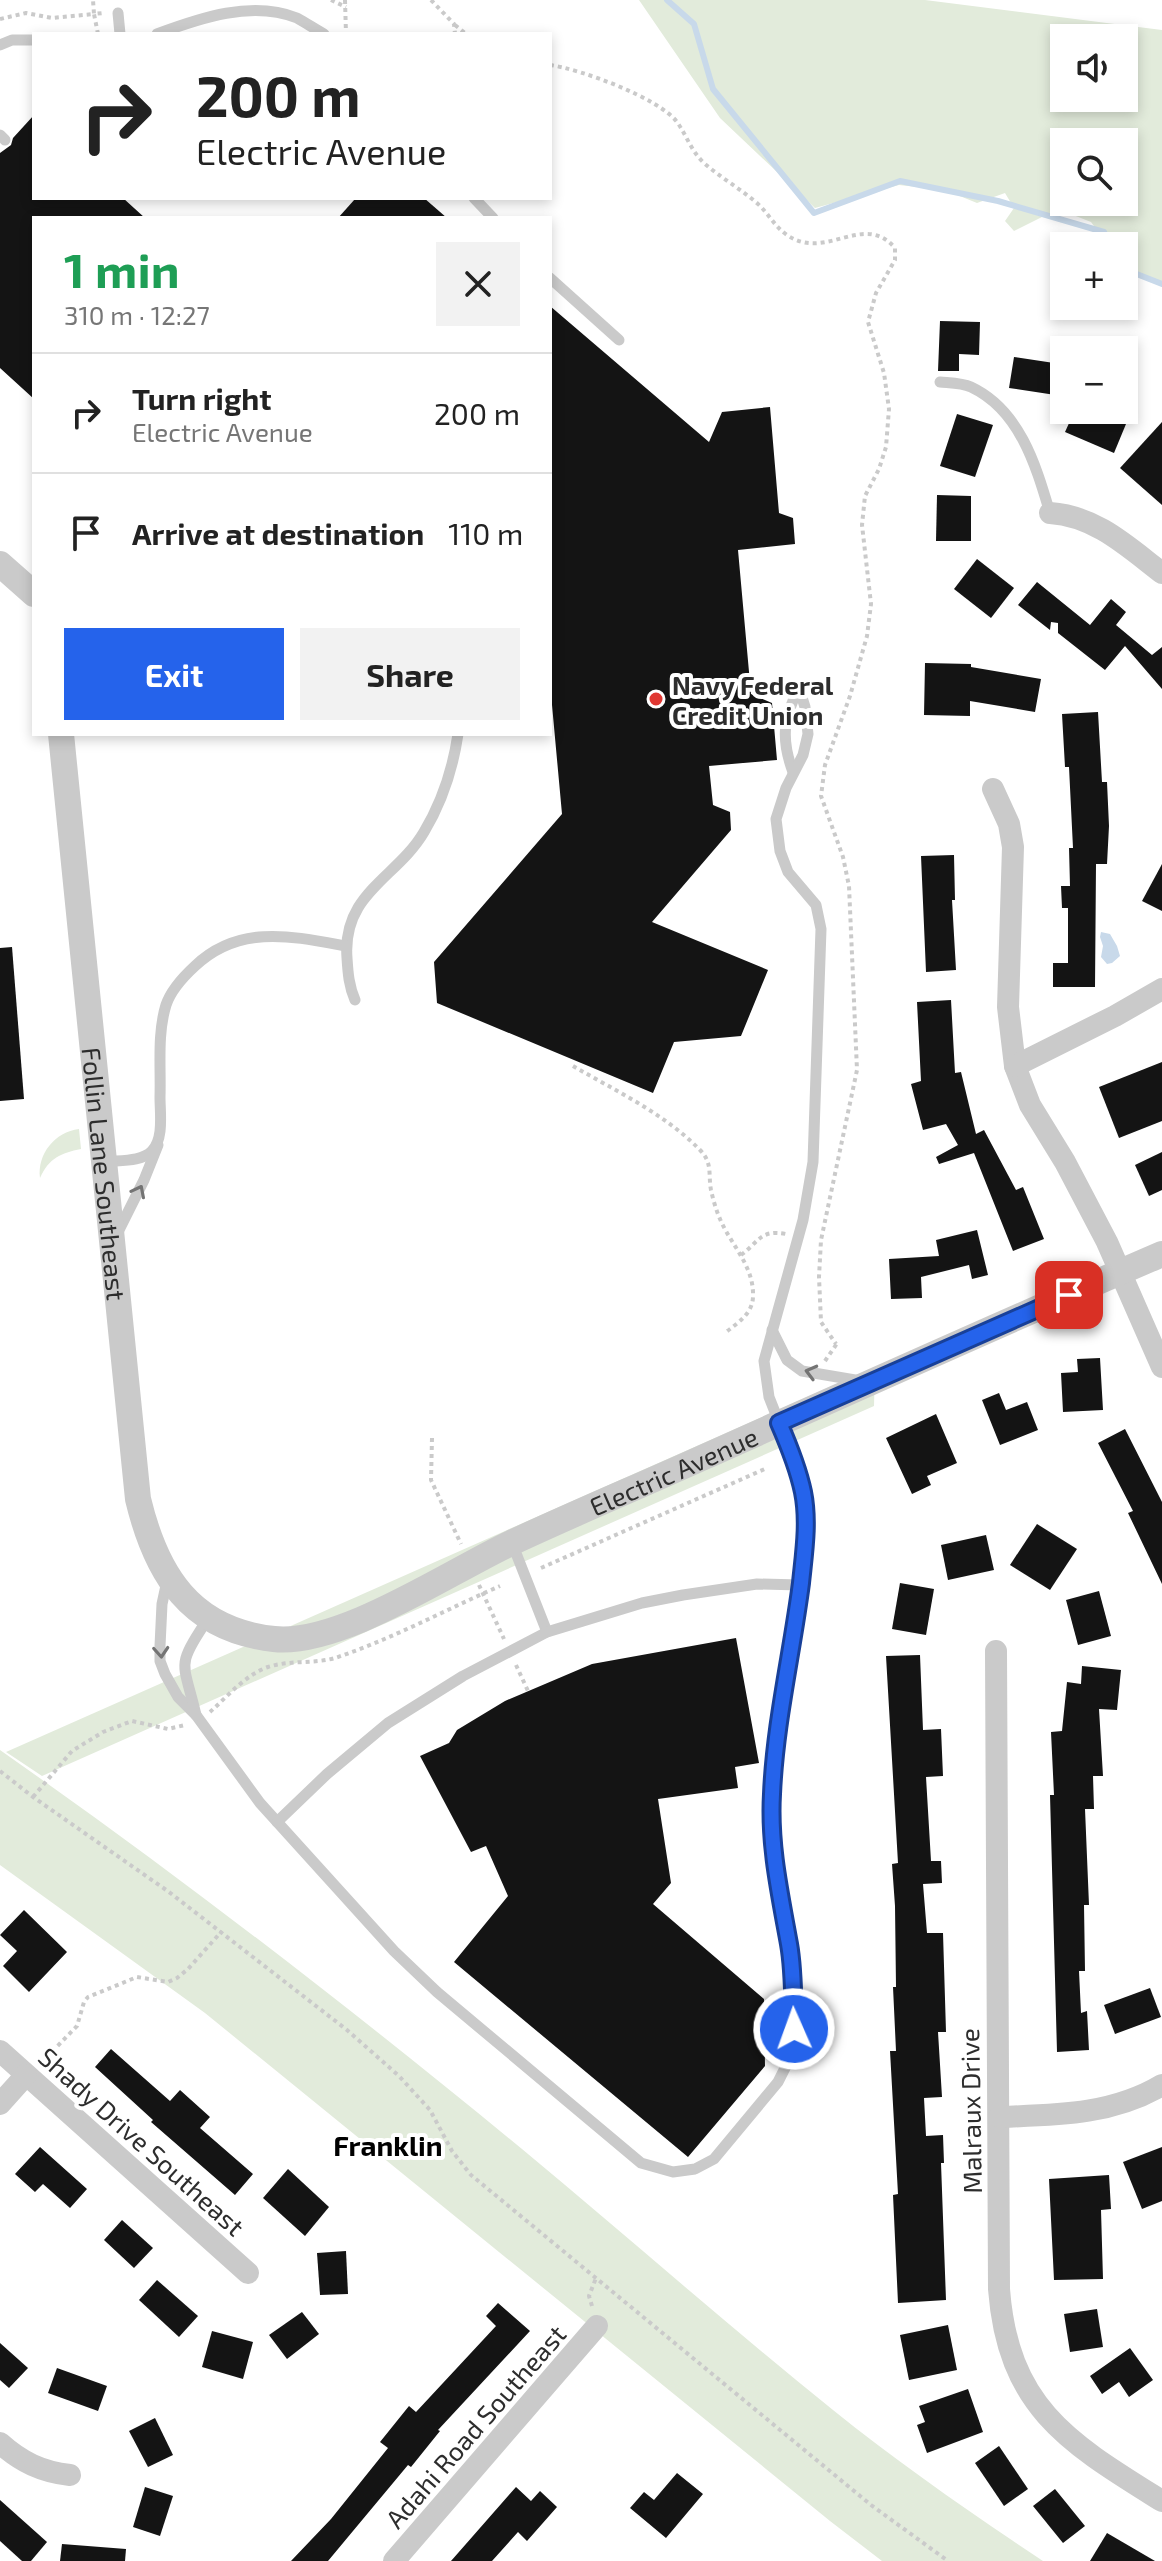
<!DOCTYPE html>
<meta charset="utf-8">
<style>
:root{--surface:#fff;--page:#f2f2f2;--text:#222;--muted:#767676;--line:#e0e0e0;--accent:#2563eb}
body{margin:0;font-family:"Exo 2",sans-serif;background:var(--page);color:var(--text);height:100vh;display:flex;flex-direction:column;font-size:30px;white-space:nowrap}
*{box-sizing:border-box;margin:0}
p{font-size:26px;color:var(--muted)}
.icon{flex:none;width:44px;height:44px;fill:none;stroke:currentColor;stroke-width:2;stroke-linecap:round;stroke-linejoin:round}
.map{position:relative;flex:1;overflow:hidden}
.side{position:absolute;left:32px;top:216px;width:520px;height:520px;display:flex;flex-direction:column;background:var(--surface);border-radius:0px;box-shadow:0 4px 12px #0003}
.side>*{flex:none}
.banner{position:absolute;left:32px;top:32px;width:520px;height:168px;border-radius:0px;box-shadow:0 4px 12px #0003;background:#fff;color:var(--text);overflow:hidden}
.buttons{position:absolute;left:1050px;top:24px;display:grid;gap:16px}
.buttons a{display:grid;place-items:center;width:88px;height:88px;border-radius:0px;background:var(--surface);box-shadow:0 4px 12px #0003;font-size:40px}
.pin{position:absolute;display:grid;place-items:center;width:68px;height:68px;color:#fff;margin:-34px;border-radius:16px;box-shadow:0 4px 12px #0006}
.me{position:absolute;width:88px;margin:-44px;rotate:358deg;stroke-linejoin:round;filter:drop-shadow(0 0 6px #0008)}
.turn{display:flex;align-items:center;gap:28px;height:168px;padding:0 32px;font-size:36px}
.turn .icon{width:104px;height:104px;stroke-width:2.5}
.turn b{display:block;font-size:56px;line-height:68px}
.round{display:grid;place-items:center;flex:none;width:84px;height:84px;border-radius:0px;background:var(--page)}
.overview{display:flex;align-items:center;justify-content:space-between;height:136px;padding:0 32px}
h1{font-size:48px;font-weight:700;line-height:60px;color:#1e9e55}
.action{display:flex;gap:16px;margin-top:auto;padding:16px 32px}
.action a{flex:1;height:92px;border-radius:0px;background:var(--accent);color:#fff;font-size:32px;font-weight:700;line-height:92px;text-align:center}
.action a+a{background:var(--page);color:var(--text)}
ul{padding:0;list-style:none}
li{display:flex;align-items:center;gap:24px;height:120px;padding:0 32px;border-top:2px solid var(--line)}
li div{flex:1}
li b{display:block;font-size:30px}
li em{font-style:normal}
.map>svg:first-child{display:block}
</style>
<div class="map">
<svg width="1162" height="2561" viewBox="0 0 1162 2561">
<rect width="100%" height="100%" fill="#fff"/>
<g fill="#e2ebdb" fill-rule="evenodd">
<path d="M639,0h286l237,30v253c-27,-8 -38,-5 -38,-37h-15l-18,-24 -33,-13 -44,22 -9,-10 9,-13 -9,-15 -28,10 -32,-13 -46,-5 -84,23 -95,-90zM1064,38h60v60h-60zM1064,142h60v60h-60z"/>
<path d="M79,1129l2,20c-20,4 -32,9 -41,29 -3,-24 15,-46 39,-49z"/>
<polygon points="875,1367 874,1406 42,1776 6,1752"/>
<path d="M0,1750c181,127 352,259 522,399 104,86 205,176 311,261 67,54 138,103 210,151h-161l-52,-40 -625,-508 -205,-148z"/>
</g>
<polygon fill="#c8d9ea" points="1101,932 1110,934 1117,946 1120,956 1112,963 1107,964 1101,957 1103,946 1100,937"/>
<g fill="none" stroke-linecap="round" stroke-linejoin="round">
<g stroke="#c8d9ea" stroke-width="6">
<polyline points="667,0 694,24 713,89 814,213 900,181 998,201 1104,232 1110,246"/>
<polyline points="1124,269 1162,284"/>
</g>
</g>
<g fill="#141414">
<polygon points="34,115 34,198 123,198 145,218 34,218 34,399 0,368 0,153 11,145 13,138"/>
<polygon points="424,198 447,218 338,218 355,199"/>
<polygon points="550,306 709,442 722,412 770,407 779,513 793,518 795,544 738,550 751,694 772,703 777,760 709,766 713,805 730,812 731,830 652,922 768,970 741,1036 674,1042 653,1093 437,1003 434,962 562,814 550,683"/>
<polygon points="940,321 980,322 979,355 959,354 959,371 938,371"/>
<polygon points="1014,357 1054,363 1053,373 1064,375 1062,396 1009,388"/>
<polygon points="1075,410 1093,410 1126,424 1114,453 1065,432"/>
<polygon points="957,414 993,425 975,477 940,466"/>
<polygon points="1162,422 1162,505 1120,468"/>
<polygon points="937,495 971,496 971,541 936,541"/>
<polygon points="977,559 1014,588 991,618 954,589"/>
<polygon points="1037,582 1090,625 1111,599 1126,612 1116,625 1152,655 1162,647 1162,689 1125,646 1105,670 1058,633 1058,623 1051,622 1050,630 1018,605"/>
<polygon points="925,663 971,664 971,667 1041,679 1035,712 970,701 970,716 924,715"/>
<polygon points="1098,712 1102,782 1107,782 1109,826 1107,864 1096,864 1095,987 1053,987 1053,963 1068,963 1068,908 1062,908 1061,886 1070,886 1069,848 1073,848 1069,767 1065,767 1062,714"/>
<polygon points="954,855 955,900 952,900 956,970 926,972 921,856"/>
<polygon points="1162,864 1162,911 1142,901"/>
<polygon points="12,947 24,1099 0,1101 0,948"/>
<polygon points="951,1000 955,1073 961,1072 976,1134 984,1130 1016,1190 1023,1187 1044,1239 1013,1251 974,1153 939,1164 936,1157 958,1145 946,1124 923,1130 911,1084 921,1081 917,1002"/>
<polygon points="1162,1062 1162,1121 1119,1138 1099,1087"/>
<polygon points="1162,1152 1162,1190 1149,1196 1135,1165"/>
<polygon points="977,1230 988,1275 972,1279 969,1265 921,1277 922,1298 891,1299 889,1259 939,1256 936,1240"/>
<polygon points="1100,1358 1103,1410 1063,1412 1061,1373 1078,1372 1077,1359"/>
<polygon points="999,1393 1006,1410 1027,1402 1038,1430 1000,1445 982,1400"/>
<polygon points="936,1414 957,1463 927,1476 931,1485 912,1494 886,1438"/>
<polygon points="1125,1429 1162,1502 1162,1584 1128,1513 1133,1511 1098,1443"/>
<polygon points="1037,1524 1077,1549 1050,1590 1010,1565"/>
<polygon points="986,1535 994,1570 948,1580 941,1545"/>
<polygon points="900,1583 934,1589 926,1635 892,1629"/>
<polygon points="1099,1591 1111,1636 1078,1645 1066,1600"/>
<polygon points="736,1638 759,1763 735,1767 738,1788 658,1799 671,1883 653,1904 764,1999 765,2066 688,2157 454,1962 508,1896 486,1846 471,1852 420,1756 449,1743 457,1730 505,1701 592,1664"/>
<polygon points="920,1655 923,1730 941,1729 943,1776 926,1777 931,1861 941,1861 942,1883 923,1884 927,1933 943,1933 946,2032 938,2032 942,2097 924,2098 926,2136 943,2135 944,2163 941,2163 946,2300 898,2303 893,2195 898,2194 890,2051 896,2051 893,1987 896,1987 895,1906 892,1864 898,1863 886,1656"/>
<polygon points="1082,1666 1121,1670 1117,1710 1099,1709 1103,1776 1093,1776 1094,1809 1085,1809 1089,1905 1084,1905 1085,1971 1079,1971 1081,2013 1087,2011 1089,2050 1057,2052 1050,1795 1054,1795 1051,1732 1062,1731 1067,1682 1081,1684"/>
<polygon points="24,1910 67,1952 29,1992 3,1966 17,1951 0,1935"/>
<polygon points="1150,1988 1161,2017 1115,2034 1104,2005"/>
<polygon points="111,2049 170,2101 180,2090 210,2117 200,2128 253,2174 235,2195 151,2122 153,2120 95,2067"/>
<polygon points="40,2147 87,2189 70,2208 43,2184 35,2192 15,2174"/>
<polygon points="1162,2147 1162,2201 1142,2209 1123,2162"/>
<polygon points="288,2169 329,2207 305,2236 263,2198"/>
<polygon points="1109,2175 1111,2209 1101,2210 1103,2279 1054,2280 1049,2179"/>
<polygon points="122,2220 153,2248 134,2268 104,2240"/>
<polygon points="346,2251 348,2294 320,2295 317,2253"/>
<polygon points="157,2280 198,2316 179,2337 139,2300"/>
<polygon points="498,2303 530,2331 438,2430 440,2431 411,2467 408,2465 328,2561 291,2561 331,2519 388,2448 380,2442 409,2406 416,2412 496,2326 486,2316"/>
<polygon points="1097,2309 1103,2347 1070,2352 1064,2314"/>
<polygon points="302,2312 319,2334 287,2359 269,2335"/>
<polygon points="948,2325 957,2370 909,2380 900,2335"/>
<polygon points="212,2331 253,2342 243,2379 202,2367"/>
<polygon points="0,2343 28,2368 9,2388 0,2380"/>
<polygon points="1130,2348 1153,2380 1129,2397 1119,2382 1102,2394 1090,2376"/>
<polygon points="57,2368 107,2386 98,2411 48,2393"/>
<polygon points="968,2389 983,2432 927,2453 917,2425 925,2422 919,2406"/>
<polygon points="155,2418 173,2455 148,2467 129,2431"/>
<polygon points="999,2446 1028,2489 1004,2506 975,2463"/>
<polygon points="677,2473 703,2494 666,2538 630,2508 644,2492 654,2500"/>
<polygon points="145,2487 173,2496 160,2536 133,2527"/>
<polygon points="516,2487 531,2501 540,2491 557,2507 527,2541 518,2532 492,2561 451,2561"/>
<polygon points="1055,2489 1085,2526 1063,2543 1033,2506"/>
<polygon points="0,2500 47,2542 31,2561 22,2561 0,2541"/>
<polygon points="1107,2533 1155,2561 1090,2561"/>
<polygon points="62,2544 126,2549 125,2561 60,2561"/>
</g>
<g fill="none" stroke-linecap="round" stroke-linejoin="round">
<g stroke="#cacaca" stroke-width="4" stroke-dasharray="4 4" stroke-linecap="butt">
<polyline points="331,0 346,7"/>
<polyline points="345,0 346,34"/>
<polyline points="431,0 454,24 455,34"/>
<polyline points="0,19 26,13 52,18 94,14 93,0"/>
<polyline points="455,25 466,34"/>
<polyline points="98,34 94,14 103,13"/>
<path d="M550,65c30,4 109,33 127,57 10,14 14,29 27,41 17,15 37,26 54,41 11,10 16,22 29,31 39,27 76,-24 108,13v12l-19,33 -8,29 16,51 5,36 -3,38 -7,22 -14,27 -3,29 9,79 -4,32 -17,60 -25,69 -4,31 22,61 6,29 8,184 -36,170 -2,37 2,45 15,22"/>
<path d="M573,1066c43,25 92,48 127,84 13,13 8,25 11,40 2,9 5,20 9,29 11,26 34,47 33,77 0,18 -16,27 -28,37"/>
<path d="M741,1255c18,-13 19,-26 45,-21"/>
<polyline points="825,1361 838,1342"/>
<polyline points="432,1438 431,1480 461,1544"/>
<polyline points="541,1568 767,1468"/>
<polyline points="479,1585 504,1639"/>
<polyline points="516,1665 528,1691"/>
<path d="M210,1712c18,-16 35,-37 58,-45 21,-7 46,-3 67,-9 57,-19 110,-48 165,-72"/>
<polyline points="0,1771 33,1797 169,1892 347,2030 399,2076 430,2110 452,2151 471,2175 871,2505 948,2561"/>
<polyline points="33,1797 72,1751 103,1732 132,1721 168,1729 185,1725"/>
<polyline points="41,2063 77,2026 84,2002 88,1997 137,1977 168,1982 177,1978 188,1969 222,1931"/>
<polyline points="592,2306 589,2296 596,2278"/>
</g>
<g stroke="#cacaca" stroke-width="11">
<polyline points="118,13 120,34"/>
<path d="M157,34c43,-16 95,-34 140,-16 9,5 18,11 27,16"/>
<polyline points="0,45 12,40 34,40"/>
<polyline points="0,135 5,140"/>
<polyline points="474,198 493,218"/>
<polyline points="550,278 619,340"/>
<path d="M940,382c10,1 22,1 31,5 49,23 65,79 79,126"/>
<path d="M793,772c-12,-32 -10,-54 6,-84"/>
<path d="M355,1000c-6,-14 -7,-26 -8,-42 -5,-65 50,-80 77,-126 18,-30 29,-64 34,-98"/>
<path d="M104,1162c14,-2 38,0 48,-11 12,-13 8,-37 8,-54 1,-29 -3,-63 6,-92 5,-15 17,-28 29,-39 44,-42 97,-30 151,-20"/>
<polyline points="117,1234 144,1180 158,1145"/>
<polyline points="772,1330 787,1360 802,1371 861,1381"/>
<polyline points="512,1543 547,1632"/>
<polyline points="167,1581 162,1604 160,1646 160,1661 165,1674 178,1697 196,1715 260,1803 394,1951 437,1992 641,2163 673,2172 695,2169 714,2159 778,2082 788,2062 794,2029 790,1947 774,1859 772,1793 781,1714 794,1639 806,1520 804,1494 797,1468 769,1397 764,1361 803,1220 813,1162 821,929 816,905 788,872 780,851 776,819 786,788 803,755 808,734 805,707 799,688"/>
<path d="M196,1715c-13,-56 -21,-46 13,-98"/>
<polyline points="277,1822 327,1774 388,1723 463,1676 547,1632 642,1603 683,1595 757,1584 800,1585"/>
</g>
<g stroke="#cacaca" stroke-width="22">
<path d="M1050,513c46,3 78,34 112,60"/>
<polyline points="993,789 1009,824 1013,847 1008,1007 1015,1066 1030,1105 1065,1162 1107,1242 1162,1367"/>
<polyline points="1015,1066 1115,1016 1162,989"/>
<path d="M996,1651l3,638c9,119 70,154 163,212"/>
<polyline points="0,2051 248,2273"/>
<polyline points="0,2104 26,2075"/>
<path d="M999,2117c57,-2 113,-2 163,-32"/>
<path d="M0,2443c21,19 42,29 70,32"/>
<polyline points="394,2561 597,2326"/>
</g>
<g stroke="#cacaca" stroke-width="26">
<polyline points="0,564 34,594"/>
<path id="s1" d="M61,734l77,765c18,75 52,131 136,140 66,7 175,-67 237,-96 64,-30 129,-57 193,-86 152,-68 305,-137 458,-203"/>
</g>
</g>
<defs><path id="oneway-chevron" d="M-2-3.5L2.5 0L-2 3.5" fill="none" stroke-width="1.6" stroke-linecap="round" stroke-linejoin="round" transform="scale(2)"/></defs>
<g stroke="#747474">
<use href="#oneway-chevron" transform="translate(139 1191) rotate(-63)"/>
<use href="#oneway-chevron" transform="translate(811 1372) rotate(-165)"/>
<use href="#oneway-chevron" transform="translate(161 1652) rotate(86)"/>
</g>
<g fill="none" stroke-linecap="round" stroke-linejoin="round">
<g stroke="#184099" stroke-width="20">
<path id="route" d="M794,2029c-1,-28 0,-57 -5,-85 -9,-50 -20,-99 -17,-150 3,-71 20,-141 29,-211 3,-30 8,-61 2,-91 -5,-24 -14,-46 -24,-69l290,-128"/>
</g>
<use href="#route" stroke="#2563eb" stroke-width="14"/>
</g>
<circle fill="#e03833" stroke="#fff" stroke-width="3" cx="656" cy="699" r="8"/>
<g text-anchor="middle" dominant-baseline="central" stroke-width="8" stroke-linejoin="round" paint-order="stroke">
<g font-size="26" font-weight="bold" fill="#2d2d2d" stroke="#fff" text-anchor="start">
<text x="672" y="684">Navy Federal<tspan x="672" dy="30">Credit Union</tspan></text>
</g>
<g font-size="26" fill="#2d2d2d" stroke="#fff">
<text stroke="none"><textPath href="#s1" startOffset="442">Follin Lane Southeast</textPath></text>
<text stroke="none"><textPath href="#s1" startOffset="1416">Electric Avenue</textPath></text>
<text transform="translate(970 2111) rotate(-91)">Malraux Drive</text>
<text transform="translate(142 2141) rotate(42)">Shady Drive Southeast</text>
<text transform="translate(475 2426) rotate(-49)">Adahi Road Southeast</text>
</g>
<g font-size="28" font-weight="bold" fill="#000" stroke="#fff">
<text x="388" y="2145">Franklin</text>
</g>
</g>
</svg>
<div class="buttons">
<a><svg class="icon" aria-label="sound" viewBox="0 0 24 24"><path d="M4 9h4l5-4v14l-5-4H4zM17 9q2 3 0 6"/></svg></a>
<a><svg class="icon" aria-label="search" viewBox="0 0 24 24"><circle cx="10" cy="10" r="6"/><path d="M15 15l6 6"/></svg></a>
<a>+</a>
<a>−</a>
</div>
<div class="pin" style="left:1069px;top:1295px;background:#d93025"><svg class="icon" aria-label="arrive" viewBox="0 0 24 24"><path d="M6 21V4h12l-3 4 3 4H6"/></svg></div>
<svg class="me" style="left:794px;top:2029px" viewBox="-20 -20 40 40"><circle r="17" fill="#2563eb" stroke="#fff" stroke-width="3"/><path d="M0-11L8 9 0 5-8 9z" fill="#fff"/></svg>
<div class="banner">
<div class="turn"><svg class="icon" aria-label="right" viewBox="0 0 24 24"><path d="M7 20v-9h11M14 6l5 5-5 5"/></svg><div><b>200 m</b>Electric Avenue</div></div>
</div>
<section class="side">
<div class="overview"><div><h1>1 min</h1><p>310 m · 12:27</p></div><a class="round"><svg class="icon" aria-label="close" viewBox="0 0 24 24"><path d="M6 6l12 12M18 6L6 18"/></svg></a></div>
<ul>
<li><svg class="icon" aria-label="right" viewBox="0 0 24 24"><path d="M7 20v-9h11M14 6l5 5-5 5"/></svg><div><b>Turn right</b><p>Electric Avenue</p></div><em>200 m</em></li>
<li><svg class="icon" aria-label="arrive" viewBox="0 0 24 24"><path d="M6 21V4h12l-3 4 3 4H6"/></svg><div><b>Arrive at destination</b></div><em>110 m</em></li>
</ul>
<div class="action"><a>Exit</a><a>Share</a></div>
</section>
</div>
